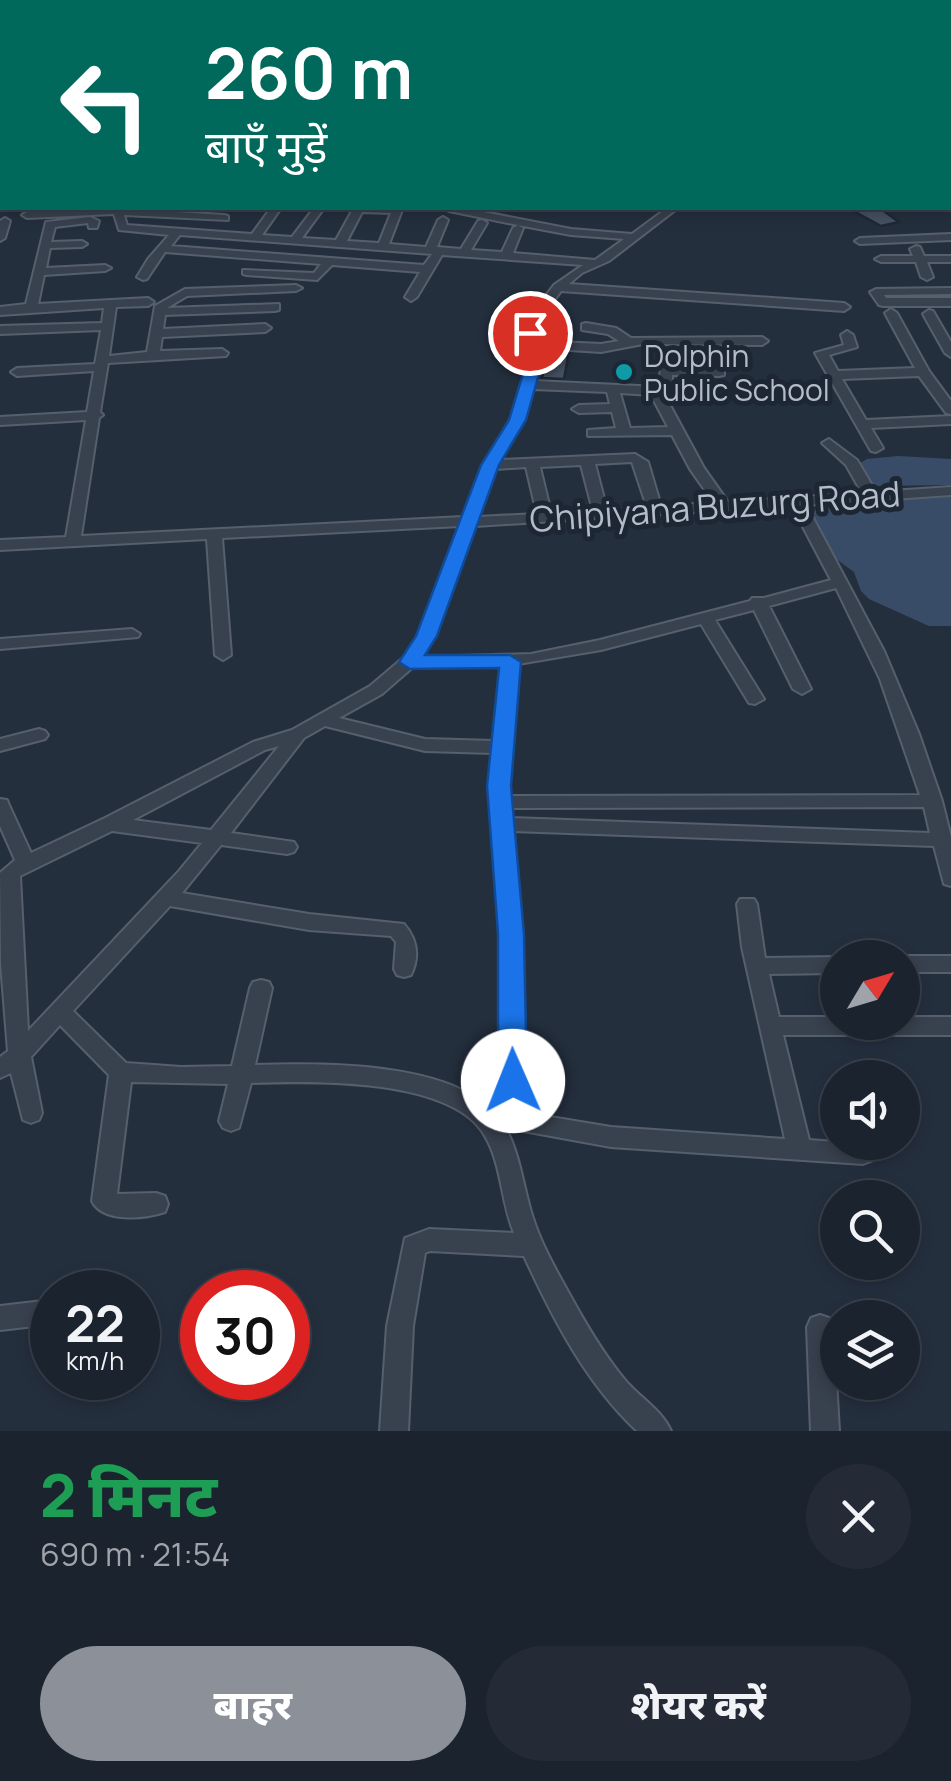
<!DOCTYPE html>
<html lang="hi">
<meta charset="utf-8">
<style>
:root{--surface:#1b232e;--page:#242b36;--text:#f1f3f6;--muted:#a0a4aa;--line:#39404a;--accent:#8c9099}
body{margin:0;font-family:Manrope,"Noto Sans Devanagari",sans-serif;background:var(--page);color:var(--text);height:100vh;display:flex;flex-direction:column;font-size:38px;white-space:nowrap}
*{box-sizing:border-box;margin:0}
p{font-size:32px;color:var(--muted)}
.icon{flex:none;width:55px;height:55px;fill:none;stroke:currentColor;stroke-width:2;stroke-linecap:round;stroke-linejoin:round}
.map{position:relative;height:1431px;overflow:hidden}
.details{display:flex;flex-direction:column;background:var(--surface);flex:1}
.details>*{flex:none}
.top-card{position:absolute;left:0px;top:0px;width:952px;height:210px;box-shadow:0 5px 15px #0003,0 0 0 2px var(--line);background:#00695c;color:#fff;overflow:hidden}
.needle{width:65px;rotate:52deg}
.fabs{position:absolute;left:820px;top:940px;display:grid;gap:20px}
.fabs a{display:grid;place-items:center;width:100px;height:100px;border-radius:50%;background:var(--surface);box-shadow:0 5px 15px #0003,0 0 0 2px var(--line);font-size:50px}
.speed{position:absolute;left:30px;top:1270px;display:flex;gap:20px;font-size:50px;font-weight:700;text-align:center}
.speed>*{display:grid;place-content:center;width:130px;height:130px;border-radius:50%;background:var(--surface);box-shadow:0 5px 15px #0003,0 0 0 2px var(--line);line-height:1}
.speed small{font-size:25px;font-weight:400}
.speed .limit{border:15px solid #d22;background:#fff;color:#111}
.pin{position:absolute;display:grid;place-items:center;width:85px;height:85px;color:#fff;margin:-42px;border:5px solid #fff;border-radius:50%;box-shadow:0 2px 10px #0007}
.me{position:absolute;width:110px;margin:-55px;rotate:359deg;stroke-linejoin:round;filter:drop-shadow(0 0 8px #0008)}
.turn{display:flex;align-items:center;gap:35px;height:210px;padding:0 40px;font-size:45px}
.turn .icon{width:130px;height:130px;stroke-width:2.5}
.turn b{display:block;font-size:70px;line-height:85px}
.round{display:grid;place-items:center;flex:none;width:105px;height:105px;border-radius:52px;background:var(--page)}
.head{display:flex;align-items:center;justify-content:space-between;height:170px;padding:0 40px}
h1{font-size:60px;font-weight:800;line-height:75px;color:#1e9e55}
.cta{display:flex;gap:20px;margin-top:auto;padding:20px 40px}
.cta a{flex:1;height:115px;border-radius:60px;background:var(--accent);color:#fff;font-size:40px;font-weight:800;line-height:115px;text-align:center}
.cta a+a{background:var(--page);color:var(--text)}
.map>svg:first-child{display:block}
</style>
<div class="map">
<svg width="951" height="1431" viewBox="0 0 951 1431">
<rect width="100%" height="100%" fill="#242f3e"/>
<g fill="#394c67">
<polygon points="898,456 951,459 951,485 872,486 860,463 867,459"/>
<polygon points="951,495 951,626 929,626 869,599 861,591 854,572 832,556 812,519 815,510 829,504"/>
</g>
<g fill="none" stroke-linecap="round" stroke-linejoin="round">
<polyline stroke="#394c67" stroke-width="2.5" points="193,2 248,0"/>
</g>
<g fill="#455162" stroke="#1f2835" stroke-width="2.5">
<polygon points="848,208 881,209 899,222 881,226"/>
<polygon points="548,355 568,357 564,379 542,378"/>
</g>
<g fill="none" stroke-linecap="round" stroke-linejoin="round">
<g stroke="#565f6c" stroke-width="4">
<g id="minor">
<polygon points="65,0 170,0 162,2 65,2"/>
<polygon points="235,0 303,0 233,2"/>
<polygon points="662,0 673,0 675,2 666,2"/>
<rect x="0" y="12" width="2" height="4"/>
<rect x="0" y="125" width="2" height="6"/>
<rect x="950" y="140" width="1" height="7"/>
<rect x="0" y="152" width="2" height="6"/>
<path d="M112,208l112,7 4,1v4l-104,-5 3,10 125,9 19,-26h10l-19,27 30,2 22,-29h10l-22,30 34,2 16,-29 -6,-3h54l2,2 -13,34 37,3 12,-27 5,-3 5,3 -11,27 24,2 17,-28 4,-1 5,3 -16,27 31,2 11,-24 5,-3 -69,-14 -5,-3h19l108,21 61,5 35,-26h11l-69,53 -27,12 -13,11 275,19 6,4 -6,4 -283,-20 -20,27 -4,23 64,3 18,-3 -11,-7 -26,-4v-6l4,-1 30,5 15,10 131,-1 6,4 -6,4 -119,-1 -42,8 -63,-4 1,19 -4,14 124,6 2,-19 63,1v6l-5,1 -47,-1v13l31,1 7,4 -2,3h-43l39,72 24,34 134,-9 -16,-28 -24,-22 7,-4 28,21 19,32 75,-5v8l-145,10 78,146 35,83 23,67 9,36v49l-7,-2 -10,-38 -422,-15 9,104 5,178 85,14 174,12 -43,-192 -5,-43 3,-5h14l3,5 8,54 73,-1 2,1h-2v15l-69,1 10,43h59v5h64v-5h49v18h-168l26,105 54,4 8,3 4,7 -4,7 -8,3 -252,-17 -104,-19 -4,-7 -2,-186 -11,-149 3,-33 -68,-2 -100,-25 -21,12 -73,95 63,9 3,5 -3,5 -7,2 -66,-9 -39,48 127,21 95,10c13,15 16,32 7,51l-7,2 -7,-2 -3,-6 2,-27 -5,-6 -82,-6 -139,-24 -97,105 53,52 55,4 51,-1 18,-78 3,-6 8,-2 8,2 3,6 -17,77c67,-2 213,-5 250,62 15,27 18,59 27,88 9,29 24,55 39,82 16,29 33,58 54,83 14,17 37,30 46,51h-34c-51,-48 -84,-112 -113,-175l-94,-5 -5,2 -12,73 -5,105h-28l7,-105 18,-88 24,-9 85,4c-13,-31 -12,-68 -29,-97 -33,-59 -175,-55 -234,-53l-12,45 -8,3 -8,-3 -4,-7 9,-37 -97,-2 -14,112 39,-1 9,3 3,8 -3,8c-21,7 -62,11 -73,-11l17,-126 -49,-50 -29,32 11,56 -3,7 -8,3 -8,-3 -12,-47 -11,5v-21l8,-6 -7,-87 -1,-91 15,-13 -15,-34v-27l7,1 2,5 22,48 74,-35 148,-76 39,-12 78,-44 33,-28 16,-23 41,-109 -238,12 9,117 -8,5 -8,-5 -8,-116 -207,11v-10l66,-3 20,-117 -86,5v-8l87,-5 7,-41 -77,5 -6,-4 6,-4 78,-4 6,-34 -101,4v-8l102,-3 2,-15 -104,7v-8l26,-3 20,-82 44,-5 9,4 -2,7h-8l-1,-5 -33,4 -4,15 31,-1 5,3 -5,3 -32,1 -4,20 59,-3 6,3 -6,3 -61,4 -6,29 110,-6 6,4 -6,4 -32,1 -7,49 38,-4 8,-46 30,-17 111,-4 6,3 -6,3 -109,5 -20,12 112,-4v6l-4,1 -110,4 -2,14 102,-5 6,4 -6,4 -103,5 -2,14 62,-2 6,4 -2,3 -118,7 -8,49 3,3 -4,3 -18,118 382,-19 20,-52 27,-45 17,-53 -3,-34 5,-15 25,-33 29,-20 -141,-10 -25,42 -6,4 -6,-4 15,-25 -88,-7 -15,15 -70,-5 -4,-1v-4l71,3 7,-9 -156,-12 -18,27 -4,1 -6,-3 11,-18 21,-24 -50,-5 -5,-16 -87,4 -5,-3 5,-3zM362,212l29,1 -12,30 -32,-2zM518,225l53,10 53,4 -29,21 -82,-7 10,-25zM180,235l252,19 -8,11 -253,-19zM533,389l74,3 3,12 -31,1 -7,4 7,4 33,-1 4,16 -28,2v6l84,-1 18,34 24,34 -53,3 -13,-44 -13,-8 -135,6 24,-40zM620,393l31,2 17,32 -38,1zM632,462l15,45 -40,3 -12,-46zM581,465l12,46 -42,2 -11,-46zM526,467l11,47 -59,3 18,-48zM792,506l39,74 -67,18h-12l-2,3 -150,39 -69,14 -110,3 14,-22 40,-109zM836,588l44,91 40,116 -411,1 9,-132 83,-14 100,-26 48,79 6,1 9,-5 -49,-79 39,-10 39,79 9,5 9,-5 -42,-83zM501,665l-7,76 -69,-2 -86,-21 43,-24 31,-27zM279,746l-68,84 -78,-10 132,-70zM924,807l6,26 -419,-15 -1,-10zM112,831l90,12 -23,28 -151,160 -8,-155z"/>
<polygon points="5,218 10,221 5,238 0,241 0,221"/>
<polygon points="951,234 951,240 860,244 855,241 860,238"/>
<polygon points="916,246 920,247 924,256 951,256 951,262 927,262 933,277 927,280 921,277 916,262 881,262 875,259 881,256 913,256 910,249"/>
<polygon points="951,288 951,294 884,295 886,298 951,298 951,306 883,306 879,305 870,292 876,289"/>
<polygon points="891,309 897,313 929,371 951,401 951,414 946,413 919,376 842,379 866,420 951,416 951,424 871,428 883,448 876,452 871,451 815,353 844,345 841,335 847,331 853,335 857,347 829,355 838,371 915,368 885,313"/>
<polygon points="929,310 933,311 951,342 951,357 945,353 923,314"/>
<polygon points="132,629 140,634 138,637 0,649 0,639"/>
<polygon points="39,729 45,731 48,735 45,739 0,751 0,739"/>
<polygon points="902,956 951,956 951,972 902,972 902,958 897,958"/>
<polygon points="52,1300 52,1324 0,1330 0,1306"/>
<polygon points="820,1315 829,1318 833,1327 839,1431 811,1431 807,1327 811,1318"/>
</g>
</g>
<g stroke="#434c59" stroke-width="5">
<g id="highway">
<polygon points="671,0 691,0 692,2 673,2"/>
<polygon points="711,0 730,0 731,2 713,2"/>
<rect x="950" y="110" width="1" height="8"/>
<rect x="950" y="129" width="1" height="9"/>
</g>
</g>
<use href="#minor" fill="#38414e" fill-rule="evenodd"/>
<use href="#highway" fill="#746855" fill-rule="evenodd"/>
</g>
<polygon fill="#1a73e8" stroke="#114b97" stroke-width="2.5" points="530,328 538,333 541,367 526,420 499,465 437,636 425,655 510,655 521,662 511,786 524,934 527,1081 523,1090 513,1093 502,1090 498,1081 498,934 487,786 499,668 410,669 399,662 416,636 481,465 509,420 525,367 522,333"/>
<circle fill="#0f9aa8" stroke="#1d2633" stroke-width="4" cx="624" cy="372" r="10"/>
<g text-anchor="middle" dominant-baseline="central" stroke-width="10" stroke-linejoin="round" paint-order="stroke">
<g font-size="30" fill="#b4bcc9" stroke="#1d2633" text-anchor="start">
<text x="644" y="355">Dolphin<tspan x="644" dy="34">Public School</tspan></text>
</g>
<g font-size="35" fill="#b4bcc9" stroke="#1d2633">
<text transform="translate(715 506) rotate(-4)">Chipiyana Buzurg Road</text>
</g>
</g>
</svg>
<div class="fabs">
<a><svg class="needle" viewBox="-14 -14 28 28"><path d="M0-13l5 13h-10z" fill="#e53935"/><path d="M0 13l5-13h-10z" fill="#a0a4aa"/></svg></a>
<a><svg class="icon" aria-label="sound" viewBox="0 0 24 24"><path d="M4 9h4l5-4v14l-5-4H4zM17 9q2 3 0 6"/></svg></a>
<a><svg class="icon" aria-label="search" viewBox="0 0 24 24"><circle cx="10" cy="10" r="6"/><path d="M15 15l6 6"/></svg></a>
<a><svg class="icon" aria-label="layers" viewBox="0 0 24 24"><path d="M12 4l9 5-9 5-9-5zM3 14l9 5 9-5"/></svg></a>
</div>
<div class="speed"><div>22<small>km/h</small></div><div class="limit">30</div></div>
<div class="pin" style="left:530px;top:333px;background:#d93025"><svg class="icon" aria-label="arrive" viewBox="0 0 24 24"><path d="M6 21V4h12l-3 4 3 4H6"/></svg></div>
<svg class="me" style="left:513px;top:1081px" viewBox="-20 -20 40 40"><circle r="19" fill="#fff"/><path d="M0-13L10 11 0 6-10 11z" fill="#1a73e8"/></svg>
<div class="top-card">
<div class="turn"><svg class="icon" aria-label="left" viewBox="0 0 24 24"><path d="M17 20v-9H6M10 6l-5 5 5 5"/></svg><div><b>260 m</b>बाएँ मुड़ें</div></div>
</div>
</div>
<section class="details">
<div class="head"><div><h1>2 मिनट</h1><p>690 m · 21:54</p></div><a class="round"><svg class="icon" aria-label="close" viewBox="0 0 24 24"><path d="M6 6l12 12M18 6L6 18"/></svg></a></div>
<div class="cta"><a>बाहर</a><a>शेयर करें</a></div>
</section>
